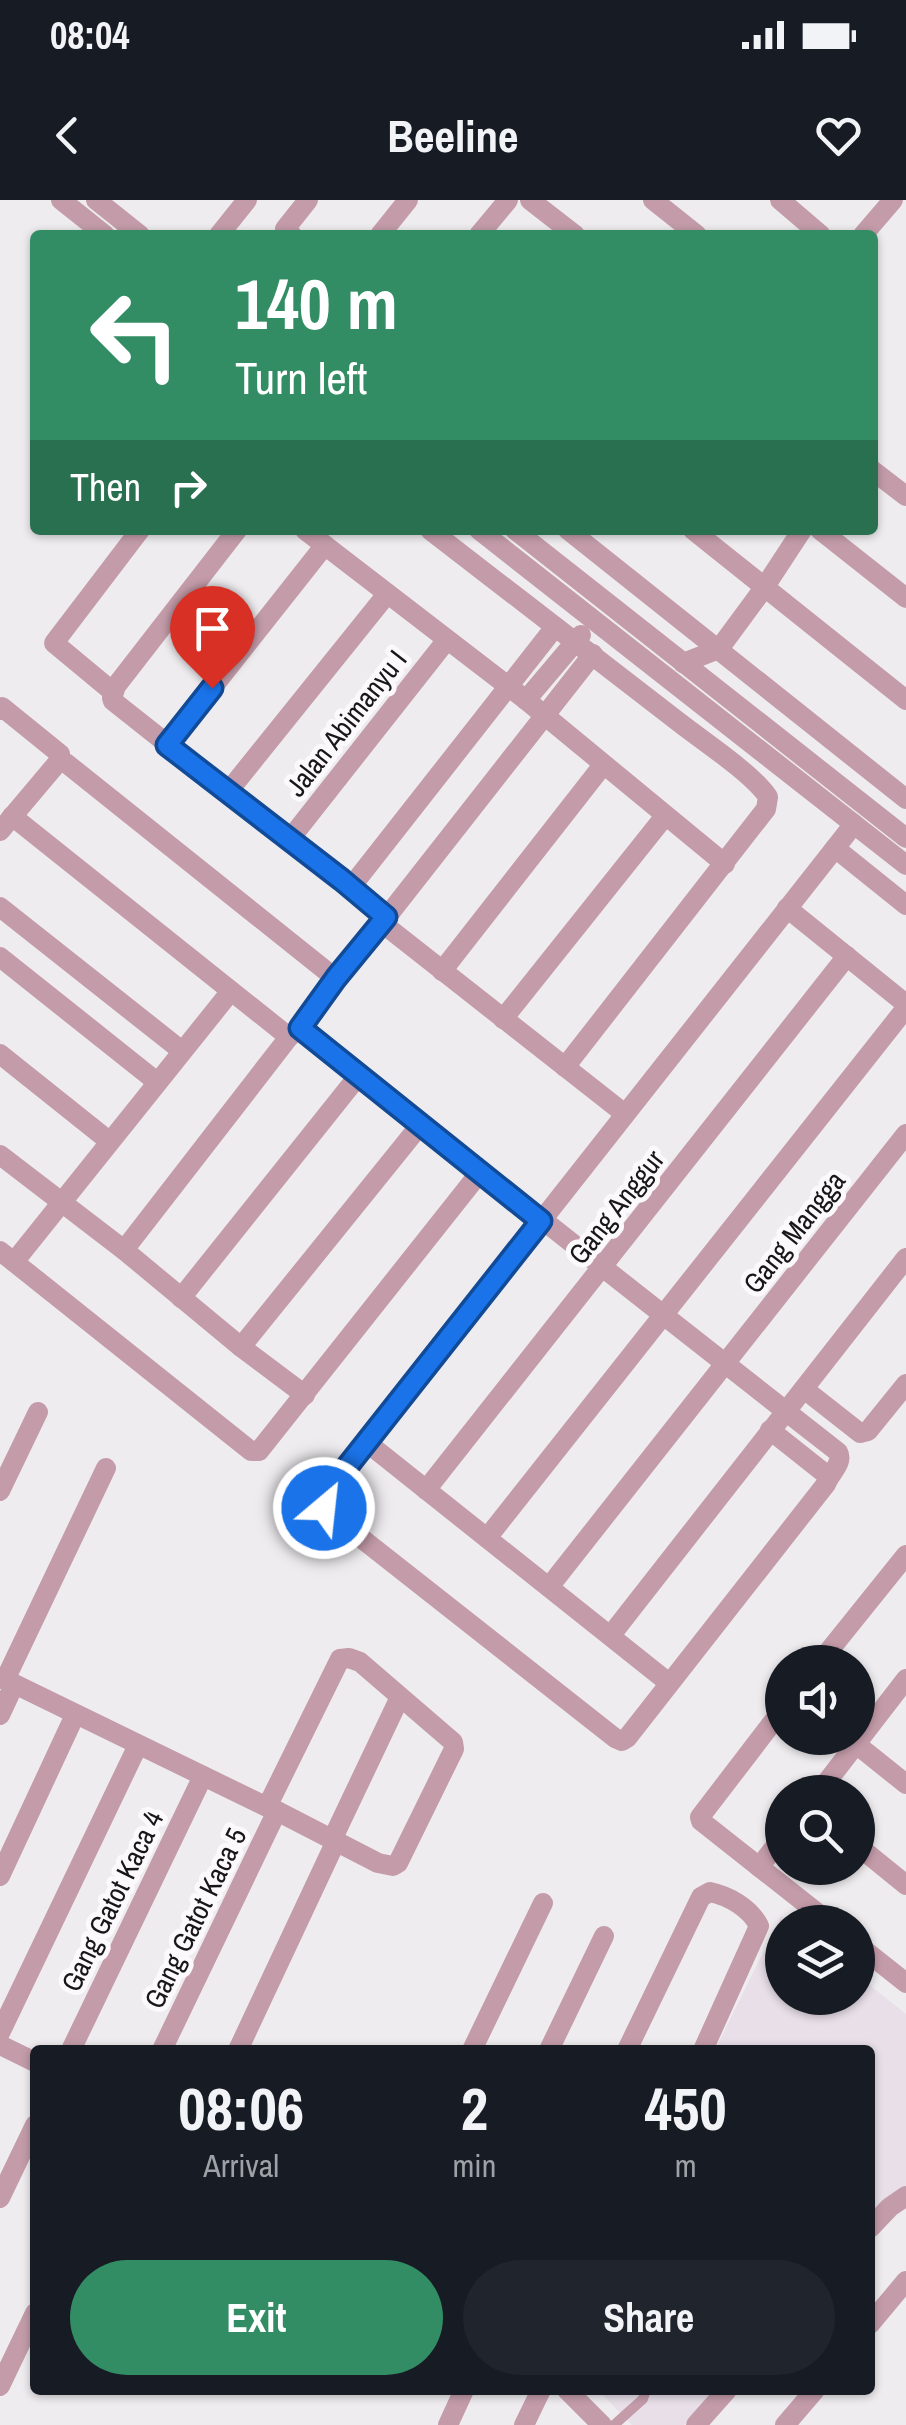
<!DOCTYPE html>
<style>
:root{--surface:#171b24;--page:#20242c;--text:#f1f3f6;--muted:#9ea1a6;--accent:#328d64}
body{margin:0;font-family:"Archivo Narrow",sans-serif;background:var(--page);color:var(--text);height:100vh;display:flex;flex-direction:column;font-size:38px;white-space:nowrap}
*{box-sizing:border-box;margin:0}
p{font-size:32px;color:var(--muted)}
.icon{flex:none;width:55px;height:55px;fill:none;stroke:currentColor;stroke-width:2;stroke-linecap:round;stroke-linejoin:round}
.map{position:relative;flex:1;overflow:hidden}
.details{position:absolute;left:30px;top:1845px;width:845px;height:350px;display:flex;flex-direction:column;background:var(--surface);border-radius:10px;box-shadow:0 2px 8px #0004}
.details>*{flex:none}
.guide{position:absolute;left:30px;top:30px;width:848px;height:305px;border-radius:10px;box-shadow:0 2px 8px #0004;background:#328d64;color:#fff;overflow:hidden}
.fabs{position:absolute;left:765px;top:1445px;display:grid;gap:20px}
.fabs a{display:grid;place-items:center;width:110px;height:110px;border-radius:50%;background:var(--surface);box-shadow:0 2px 8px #0004;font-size:50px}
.pin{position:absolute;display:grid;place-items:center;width:85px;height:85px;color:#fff;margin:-102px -42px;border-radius:50% 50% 50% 0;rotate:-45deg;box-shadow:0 0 10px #0007}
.pin .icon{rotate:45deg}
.me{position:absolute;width:110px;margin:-55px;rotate:28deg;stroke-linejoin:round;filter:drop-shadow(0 0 8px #0008)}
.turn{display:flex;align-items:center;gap:35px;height:210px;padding:0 40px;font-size:45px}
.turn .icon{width:130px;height:130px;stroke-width:2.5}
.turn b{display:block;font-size:70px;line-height:85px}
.then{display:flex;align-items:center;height:95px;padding:0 40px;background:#0003;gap:20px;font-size:38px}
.eta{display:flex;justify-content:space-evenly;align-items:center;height:170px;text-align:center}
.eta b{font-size:60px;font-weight:700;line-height:70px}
.cta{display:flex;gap:20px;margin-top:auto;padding:20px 40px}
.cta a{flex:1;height:115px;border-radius:60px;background:var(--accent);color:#fff;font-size:40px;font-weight:700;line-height:115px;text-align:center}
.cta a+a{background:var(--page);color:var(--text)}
.status{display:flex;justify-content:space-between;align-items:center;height:70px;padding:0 50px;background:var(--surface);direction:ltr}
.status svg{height:28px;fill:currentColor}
header{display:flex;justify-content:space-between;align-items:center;height:130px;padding:0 40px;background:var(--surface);font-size:45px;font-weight:700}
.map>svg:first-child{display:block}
</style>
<div class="status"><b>08:04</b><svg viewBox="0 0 49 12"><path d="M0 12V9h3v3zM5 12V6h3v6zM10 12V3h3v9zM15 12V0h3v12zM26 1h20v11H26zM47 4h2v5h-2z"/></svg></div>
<header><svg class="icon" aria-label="back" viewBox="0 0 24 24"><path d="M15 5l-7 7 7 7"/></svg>Beeline<svg class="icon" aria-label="heart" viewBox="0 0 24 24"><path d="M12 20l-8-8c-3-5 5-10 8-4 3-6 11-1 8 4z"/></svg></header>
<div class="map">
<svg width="906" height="2225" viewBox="0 0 906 2225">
<rect width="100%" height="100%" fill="#efecef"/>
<g fill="#e8dfe8">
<polygon points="781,1716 789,1722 782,1722 782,1798 858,1798 858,1776 906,1814 906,1991 870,2029 870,1850 715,1850"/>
<polygon points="598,2190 718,2190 684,2225 632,2225"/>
</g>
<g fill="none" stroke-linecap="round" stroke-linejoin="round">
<polyline stroke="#c49ca9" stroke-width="10" points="614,2225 643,2199 646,2190"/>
<g stroke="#c49ca9" stroke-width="20">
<polyline points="61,0 105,35"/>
<polyline points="96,0 140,35"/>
<polyline points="530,0 575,35"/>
<polyline points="653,0 697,35"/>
<polyline points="780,0 821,35"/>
<polyline points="219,35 247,0"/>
<polyline points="292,35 285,29 308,0"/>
<polyline points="380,35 408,0"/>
<polyline points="479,35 508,0"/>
<polyline points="863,35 893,0"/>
<polyline points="872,270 906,296"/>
<polyline points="237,330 116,486 112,498 113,501 386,717"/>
<polyline points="305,330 526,500 725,664"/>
<path d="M430,330c83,65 167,128 250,193 23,18 73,51 88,74l-2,12 -201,258"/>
<polyline points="479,330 906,665"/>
<polyline points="515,330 906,638"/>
<polyline points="568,330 906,599"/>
<polyline points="693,330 906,500"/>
<polyline points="820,330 906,398"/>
<polyline points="683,463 719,449 764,388 802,330"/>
<polyline points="113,492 54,443 140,330"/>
<polyline points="526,500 581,435"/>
<polyline points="0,510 2,507 60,554 59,561 66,563 335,778"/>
<polyline points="167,545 325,345"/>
<polyline points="227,593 387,394"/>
<polyline points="12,616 289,837"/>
<polyline points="0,631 59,561"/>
<polyline points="290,639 446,441"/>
<polyline points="835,648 906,705"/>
<polyline points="351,687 555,427"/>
<polyline points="0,707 182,851"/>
<polyline points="787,708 906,804"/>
<polyline points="382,723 625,914"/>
<polyline points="0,757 157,882"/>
<polyline points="442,771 603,565"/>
<polyline points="503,819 665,616"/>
<path d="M300,827c178,143 358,284 538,425 6,11 -8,21 -12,32l-199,254 -5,3 -7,-3 -287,-226 -3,-4 -1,-11 212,-270 10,-12 308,-391"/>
<polyline points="0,854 109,941"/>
<polyline points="0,955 124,1050"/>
<polyline points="0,1051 14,1062 231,791"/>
<polyline points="14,1062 251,1251 259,1251 481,971"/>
<polyline points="181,1098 359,875"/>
<polyline points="241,1147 421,924"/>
<polyline points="804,1189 860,1233 868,1231 906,1184"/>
<polyline points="305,1195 241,1147 124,1050 289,837 300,827 335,778 382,723 593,454"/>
<polyline points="770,1230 828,1276"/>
<polyline points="365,1241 669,1483"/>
<polyline points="426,1290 847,756"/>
<polyline points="0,1291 38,1212"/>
<polyline points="487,1338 906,808"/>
<polyline points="549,1387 906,934"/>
<polyline points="611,1435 906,1058"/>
<polyline points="820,1462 906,1355"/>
<polyline points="0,1477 267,1607 277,1611 378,1663 393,1666 398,1663 454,1549 453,1542 360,1462 349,1458 340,1459 267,1607"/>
<polyline points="5,1480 106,1268"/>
<polyline points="782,1510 700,1617 701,1621 829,1722"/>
<polyline points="0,1515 14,1485"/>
<polyline points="856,1544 906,1584"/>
<polyline points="819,1592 906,1479"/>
<polyline points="333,1638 400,1497"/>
<polyline points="858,1646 906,1685"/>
<polyline points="759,1667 782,1638"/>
<polyline points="0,1676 75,1515"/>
<polyline points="858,1745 906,1783"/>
<polyline points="0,1833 138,1545"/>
<polyline points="0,1845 35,1862"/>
<polyline points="71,1850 203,1576"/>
<polyline points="162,1850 277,1611"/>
<polyline points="238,1850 336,1641"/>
<polyline points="472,1850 543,1703"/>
<polyline points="549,1850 604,1736"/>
<path d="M627,1850l74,-153 9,-5c19,4 40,16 49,34l-56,124"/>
<polyline points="0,1998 35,1925"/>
<polyline points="870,2028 890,2007 906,1996"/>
<polyline points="870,2124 906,2081"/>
<polyline points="0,2186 35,2113"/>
<polyline points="567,2190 602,2225"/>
<polyline points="448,2225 464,2190"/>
<polyline points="524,2225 541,2190"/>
<polyline points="696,2225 727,2190"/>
<polyline points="785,2225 815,2190"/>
</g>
</g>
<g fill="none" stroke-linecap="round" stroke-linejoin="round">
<g stroke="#114b97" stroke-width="25">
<polyline id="route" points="212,488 167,545 342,680 386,717 336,778 300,828 541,1021 324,1296 324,1308"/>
</g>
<use href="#route" stroke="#1a73e8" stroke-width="18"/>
</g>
<g text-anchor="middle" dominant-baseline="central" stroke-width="10" stroke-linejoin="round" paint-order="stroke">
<g font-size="28" fill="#181718" stroke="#fcf9fc">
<text transform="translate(346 523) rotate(-52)">Jalan Abimanyu I</text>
<text transform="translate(616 1007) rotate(-52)">Gang Anggur</text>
<text transform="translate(794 1032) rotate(-52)">Gang Mangga</text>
<text transform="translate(112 1701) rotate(-64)">Gang Gatot Kaca 4</text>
<text transform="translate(195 1718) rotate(-64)">Gang Gatot Kaca 5</text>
</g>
</g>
</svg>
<div class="fabs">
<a><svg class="icon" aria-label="sound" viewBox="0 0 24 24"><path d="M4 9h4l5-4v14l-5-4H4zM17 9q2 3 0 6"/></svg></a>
<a><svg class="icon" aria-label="search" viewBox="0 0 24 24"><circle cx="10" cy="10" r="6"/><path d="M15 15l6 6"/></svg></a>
<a><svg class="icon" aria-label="layers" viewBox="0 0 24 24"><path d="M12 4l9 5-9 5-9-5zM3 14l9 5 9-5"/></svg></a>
</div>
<div class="pin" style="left:212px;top:488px;background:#d93025"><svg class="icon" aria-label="arrive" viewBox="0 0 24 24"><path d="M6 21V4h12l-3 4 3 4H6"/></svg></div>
<svg class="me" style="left:324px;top:1308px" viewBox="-20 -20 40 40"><circle r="17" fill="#1a73e8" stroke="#fff" stroke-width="3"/><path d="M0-11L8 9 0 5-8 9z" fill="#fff"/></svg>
<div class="guide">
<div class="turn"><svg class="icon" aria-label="left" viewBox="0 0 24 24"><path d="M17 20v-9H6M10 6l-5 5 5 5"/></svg><div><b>140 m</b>Turn left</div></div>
<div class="then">Then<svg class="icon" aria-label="right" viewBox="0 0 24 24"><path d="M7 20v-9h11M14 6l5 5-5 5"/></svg></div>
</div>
<section class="details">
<div class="eta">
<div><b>08:06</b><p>Arrival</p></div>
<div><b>2</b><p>min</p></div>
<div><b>450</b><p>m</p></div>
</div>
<div class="cta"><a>Exit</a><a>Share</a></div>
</section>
</div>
